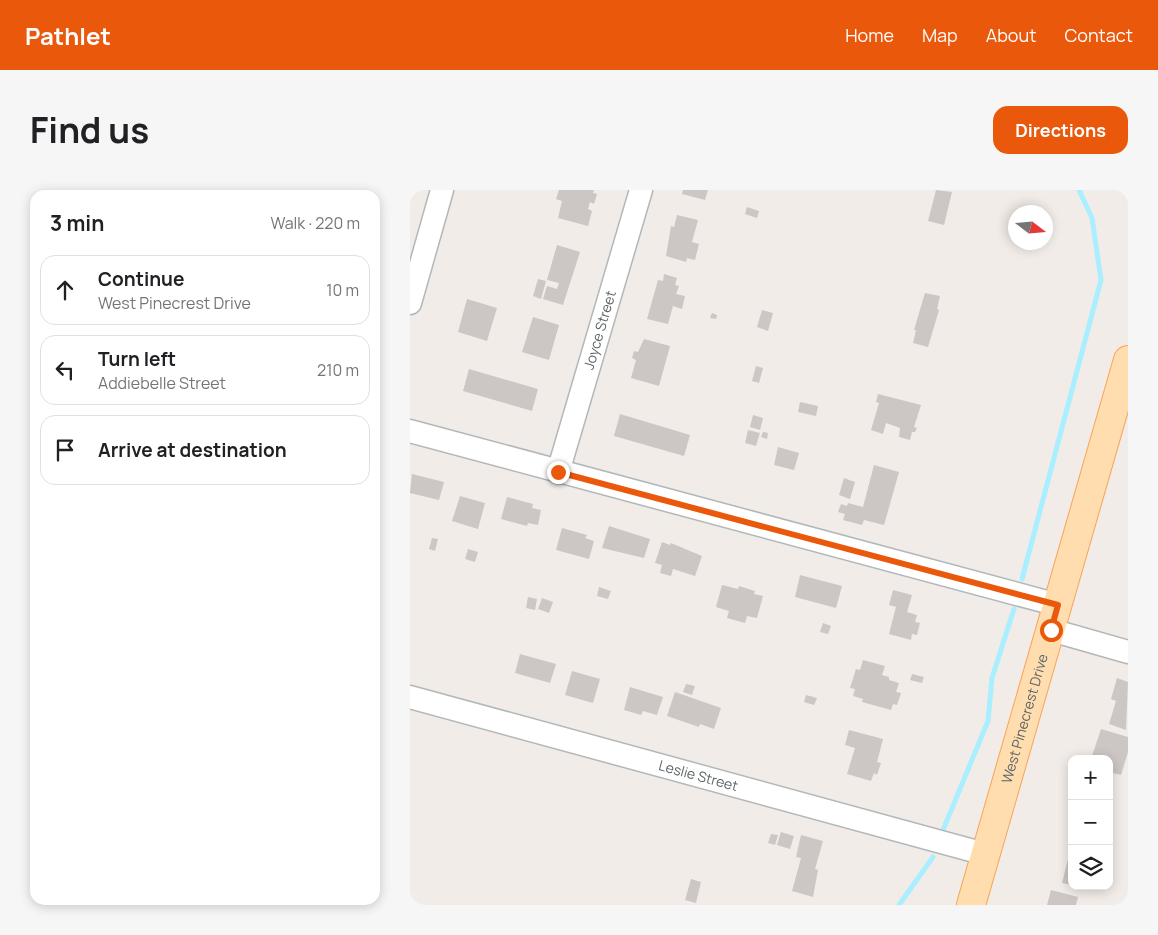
<!DOCTYPE html>
<html lang="en">
<head>
<meta charset="utf-8">
<style>
  :root { --surface:#fff; --page:#f6f6f6; --text:#202124; --muted:#757577; --line:#e0e0e0; --accent:#ea580c }
  body { margin:0; font-family:Manrope,sans-serif; background:var(--page); color:var(--text) }
  .controls { position:absolute; right:15px; bottom:15px; display:grid; overflow:hidden; border-radius:10px; box-shadow:0 2px 12px #0003 }
  .controls button { width:45px; height:45px; display:grid; place-items:center; padding:0; border:0; border-bottom:1px solid var(--line); background:var(--surface); color:var(--text); font:25px sans-serif }
  .compass { position:absolute; left:598px; top:15px; width:45px; height:45px; border-radius:50%; background:var(--surface); box-shadow:0 2px 12px #0003; rotate:106deg }
  .stop { position:absolute; width:15px; height:15px; margin:-11px; border:4px solid #ea580c; border-radius:50%; background:#fff }
  .stop.end { background:#ea580c; border-color:#fff; box-shadow:0 1px 5px #0008 }
  .list { margin:0; padding:0; list-style:none }
  h2 { display:flex; justify-content:space-between; align-items:center; height:65px; margin:0; padding:0 20px; font-size:21px }
  h2 small { font-size:16px; font-weight:400; color:var(--muted) }
  .list li { display:grid; grid-template-columns:32px 1fr auto; gap:15px; align-items:center; box-sizing:border-box; height:70px; margin:0 10px 10px; padding:0 10px; border:1px solid var(--line); border-radius:15px }
  .list b { display:block; font-size:19px; white-space:nowrap }
  .list p { margin:0; font-size:16px; white-space:nowrap; color:var(--muted) }
  .list em { font-size:16px; font-style:normal; color:var(--muted) }
  .icon { flex:none; width:28px; height:28px; fill:none; stroke:currentColor; stroke-width:2; stroke-linecap:round; stroke-linejoin:round }
  .map { position:relative; flex:none; width:718px; height:715px; overflow:hidden; border-radius:15px }
  header { display:flex; align-items:center; gap:30px; box-sizing:border-box; height:70px; padding:0 25px; background:var(--accent); color:#fff }
  header strong { font-size:24px }
  nav { display:flex; gap:28px; margin-inline-start:auto; font-size:18px }
  .intro { display:flex; align-items:center; justify-content:space-between; box-sizing:border-box; height:120px; padding:0 30px }
  h1 { margin:0; font-size:35px }
  .button { padding:12px 22px; border-radius:15px; background:var(--accent); color:#fff; font-size:18px; font-weight:700 }
  main { display:flex; gap:30px; padding:0 30px }
  aside { flex:1; background:var(--surface); border-radius:15px; box-shadow:0 2px 12px #0003 }
  .map>svg:first-child { display:block }
  .lines { fill:none; stroke-linecap:round; stroke-linejoin:round }
  .stream { stroke:#a9efff; stroke-width:5 }
  .building { fill:#ccc7c4 }
  .minor-casing { stroke:#b2b7ba; stroke-width:25 }
  .major-casing { stroke:#f9a358; stroke-width:30 }
  .minor { stroke:#fff; stroke-width:22 }
  .major { stroke:#ffddae; stroke-width:28 }
  .route { stroke:#ea580c; stroke-width:6 }
  .labels { text-anchor:middle; stroke-width:4.5; stroke-linejoin:round; paint-order:stroke }
  .street-label { font-size:14px; fill:#5e6568; stroke:#fff }
</style>
</head>
<body>
<header>
<strong>Pathlet</strong>
<nav><a>Home</a><a>Map</a><a>About</a><a>Contact</a></nav>
</header>
<div class="intro"><h1>Find us</h1><a class="button">Directions</a></div>
<main>
<aside>
<h2>3 min<small>Walk · 220 m</small></h2>
<ul class="list">
<li><svg class="icon" aria-label="ahead" viewBox="0 0 24 24"><path d="M12 20V5M6 11l6-6 6 6"/></svg><div><b>Continue</b><p>West Pinecrest Drive</p></div><em>10 m</em></li>
<li><svg class="icon" aria-label="left" viewBox="0 0 24 24"><path d="M17 20v-9H6M10 6l-5 5 5 5"/></svg><div><b>Turn left</b><p>Addiebelle Street</p></div><em>210 m</em></li>
<li><svg class="icon" aria-label="arrive" viewBox="0 0 24 24"><path d="M6 21V4h12l-3 4 3 4H6"/></svg><div><b>Arrive at destination</b></div></li>
</ul>
</aside>
<div class="map">
<svg width="718" height="715" viewBox="0 0 718 715">
  <rect width="100%" height="100%" fill="#f1ece7"/>
  <g class="lines">
    <g class="stream">
      <path d="M612 389 691 90 682 28 669 0"/>
      <path d="M533 640 578 531 582 488 604 419"/>
      <path d="M489 715 523 667"/>
    </g>
  </g>
  <g class="building">
    <path d="M149 0H184L183 3 187 4 184 14 180 12 178 19 182 21 178 36 148 28 152 11 146 9Z"/>
    <path d="M273 0H298L295 10 272 4Z"/>
    <path d="M526 0 542 2 534 35 518 31Z"/>
    <path d="M337 17 349 21 347 28 335 24Z"/>
    <path d="M267 25 288 30 282 52 289 54 285 70 277 68 276 72 256 66 261 36 264 37Z"/>
    <path d="M147 55 170 62 153 115 133 109 137 96 147 99 149 93 137 90Z"/>
    <path d="M254 84 267 88 265 95 269 96 266 104 275 106 272 119 263 116 258 134 237 129 248 90 253 91Z"/>
    <path d="M128 89 136 91 131 109 123 106Z"/>
    <path d="M515 103 530 106 527 119 529 120 518 157 503 153 506 140H504Z"/>
    <path d="M57 109 87 118 77 151 48 142Z"/>
    <path d="M352 120 363 123 358 141 347 137Z"/>
    <path d="M302 123 307 125 306 129 300 128Z"/>
    <path d="M123 127 149 135 139 170 112 162Z"/>
    <path d="M234 149 260 156 249 196 221 188 226 170 222 168 224 161 228 162Z"/>
    <path d="M346 176 353 178 349 193 342 191Z"/>
    <path d="M59 179 128 199 122 221 53 201Z"/>
    <path d="M468 204 511 215 504 237 507 238 505 242H502L500 250 489 247 490 238 476 233 473 244 461 240 469 213 466 212Z"/>
    <path d="M390 212 408 216 406 226 388 222Z"/>
    <path d="M210 224 280 245 274 266 204 246Z"/>
    <path d="M343 225 353 228 350 240 340 237Z"/>
    <path d="M338 240 350 243 346 256 335 253Z"/>
    <path d="M353 242 358 243 357 249 351 247Z"/>
    <path d="M368 257 389 263 384 280 364 275Z"/>
    <path d="M464 275 489 282 474 335 454 330 452 335 433 330 435 324 428 322 431 314 437 316 438 313 453 317Z"/>
    <path d="M2 284 34 292 29 310 0 303Z"/>
    <path d="M434 288 445 292 440 309 429 305Z"/>
    <path d="M50 306 75 313 68 339 42 331Z"/>
    <path d="M97 307 123 314 122 318 131 320 128 335 118 333 117 336 91 329Z"/>
    <path d="M199 336 240 349 234 368 192 358Z"/>
    <path d="M152 338 177 345 175 348 184 351 179 369 146 360Z"/>
    <path d="M22 348 28 349 25 361 19 359Z"/>
    <path d="M252 352 260 355 261 353 292 366 285 386 263 379 261 386 250 383 252 375 245 373Z"/>
    <path d="M58 359 68 362 65 372 55 369Z"/>
    <path d="M390 385 432 396 426 418 385 407Z"/>
    <path d="M312 395 328 399 329 396 345 401 344 404 353 406 347 428 337 426 335 433 317 428 319 421 306 417Z"/>
    <path d="M189 397 201 401 198 409 187 406Z"/>
    <path d="M483 400 502 405 497 422 507 425 505 432 510 433 507 445 502 444 501 450 479 444 486 417 479 415Z"/>
    <path d="M118 407 127 409 125 420 116 418Z"/>
    <path d="M132 408 143 412 139 423 128 419Z"/>
    <path d="M413 433 421 436 418 444 410 442Z"/>
    <path d="M110 464 146 474 140 493 105 483Z"/>
    <path d="M453 470 475 476 472 485 479 487V490L489 493 486 502 491 503 487 515 483 514 481 520 452 512 453 509 443 506 445 499 440 498 446 479 450 480Z"/>
    <path d="M162 481 190 489 183 513 155 505Z"/>
    <path d="M502 484 514 487 512 493 500 490Z"/>
    <path d="M707 488 718 492 716 540 699 534 706 511 701 509Z"/>
    <path d="M276 494 285 496 282 505 273 502Z"/>
    <path d="M220 497 253 507 247 525 233 521 231 525 214 520Z"/>
    <path d="M265 502 311 518 304 539 290 534 289 537 257 526Z"/>
    <path d="M396 505 407 508 404 515 394 512Z"/>
    <path d="M691 539 718 547V562L711 585 699 582V569H681Z"/>
    <path d="M439 540 473 549 467 572 471 573 467 585 464 583 461 591 437 584 445 558 435 555Z"/>
    <path d="M371 642 384 646 380 659 367 655Z"/>
    <path d="M361 644 368 645 365 655 358 653Z"/>
    <path d="M391 645 413 651 405 679 408 680 403 707 382 701 391 668 386 667Z"/>
    <path d="M661 657H662V695L652 693Z"/>
    <path d="M281 689 291 692 286 713 275 710Z"/>
    <path d="M641 700 668 707 666 715H637Z"/>
  </g>
  <g class="lines">
    <defs>
      <g id="minor">
        <path d="M0 113 32 0"/>
        <path d="M0 241 648 415"/>
        <path id="s1" d="M148 282 231 0"/>
        <path d="M641 440 718 462"/>
        <path id="s2" d="M0 507 575 664"/>
      </g>
      <g id="major">
        <path id="s3" d="M561 715 718 170"/>
      </g>
    </defs>
    <use href="#minor" class="minor-casing"/>
    <use href="#major" class="major-casing"/>
    <use href="#minor" class="minor"/>
    <use href="#major" class="major"/>
  </g>
  <g class="lines">
    <path class="route" d="M148 282 648 415 641 440"/>
  </g>
  <g class="labels">
    <g class="street-label">
      <text dy="5" stroke="none"><textPath href="#s1" startOffset="148">Joyce Street</textPath></text>
      <text dy="5" stroke="none"><textPath href="#s3" startOffset="194">West Pinecrest Drive</textPath></text>
      <text dy="5" stroke="none"><textPath href="#s2" startOffset="299">Leslie Street</textPath></text>
    </g>
  </g>
</svg>
<div class="controls">
<button>+</button>
<button>−</button>
<button><svg class="icon" aria-label="layers" viewBox="0 0 24 24"><path d="M12 4l9 5-9 5-9-5zM3 14l9 5 9-5"/></svg></button>
</div>
<svg class="compass" viewBox="-18 -18 36 36"><path d="M0-13l5 13h-10z" fill="#e53935"/><path d="M0 13l5-13h-10z" fill="#757577"/></svg>
<div class="stop" style="left:641px;top:440px"></div>
<div class="stop end" style="left:148px;top:282px"></div>
</div>
</main>
</body>
</html>
